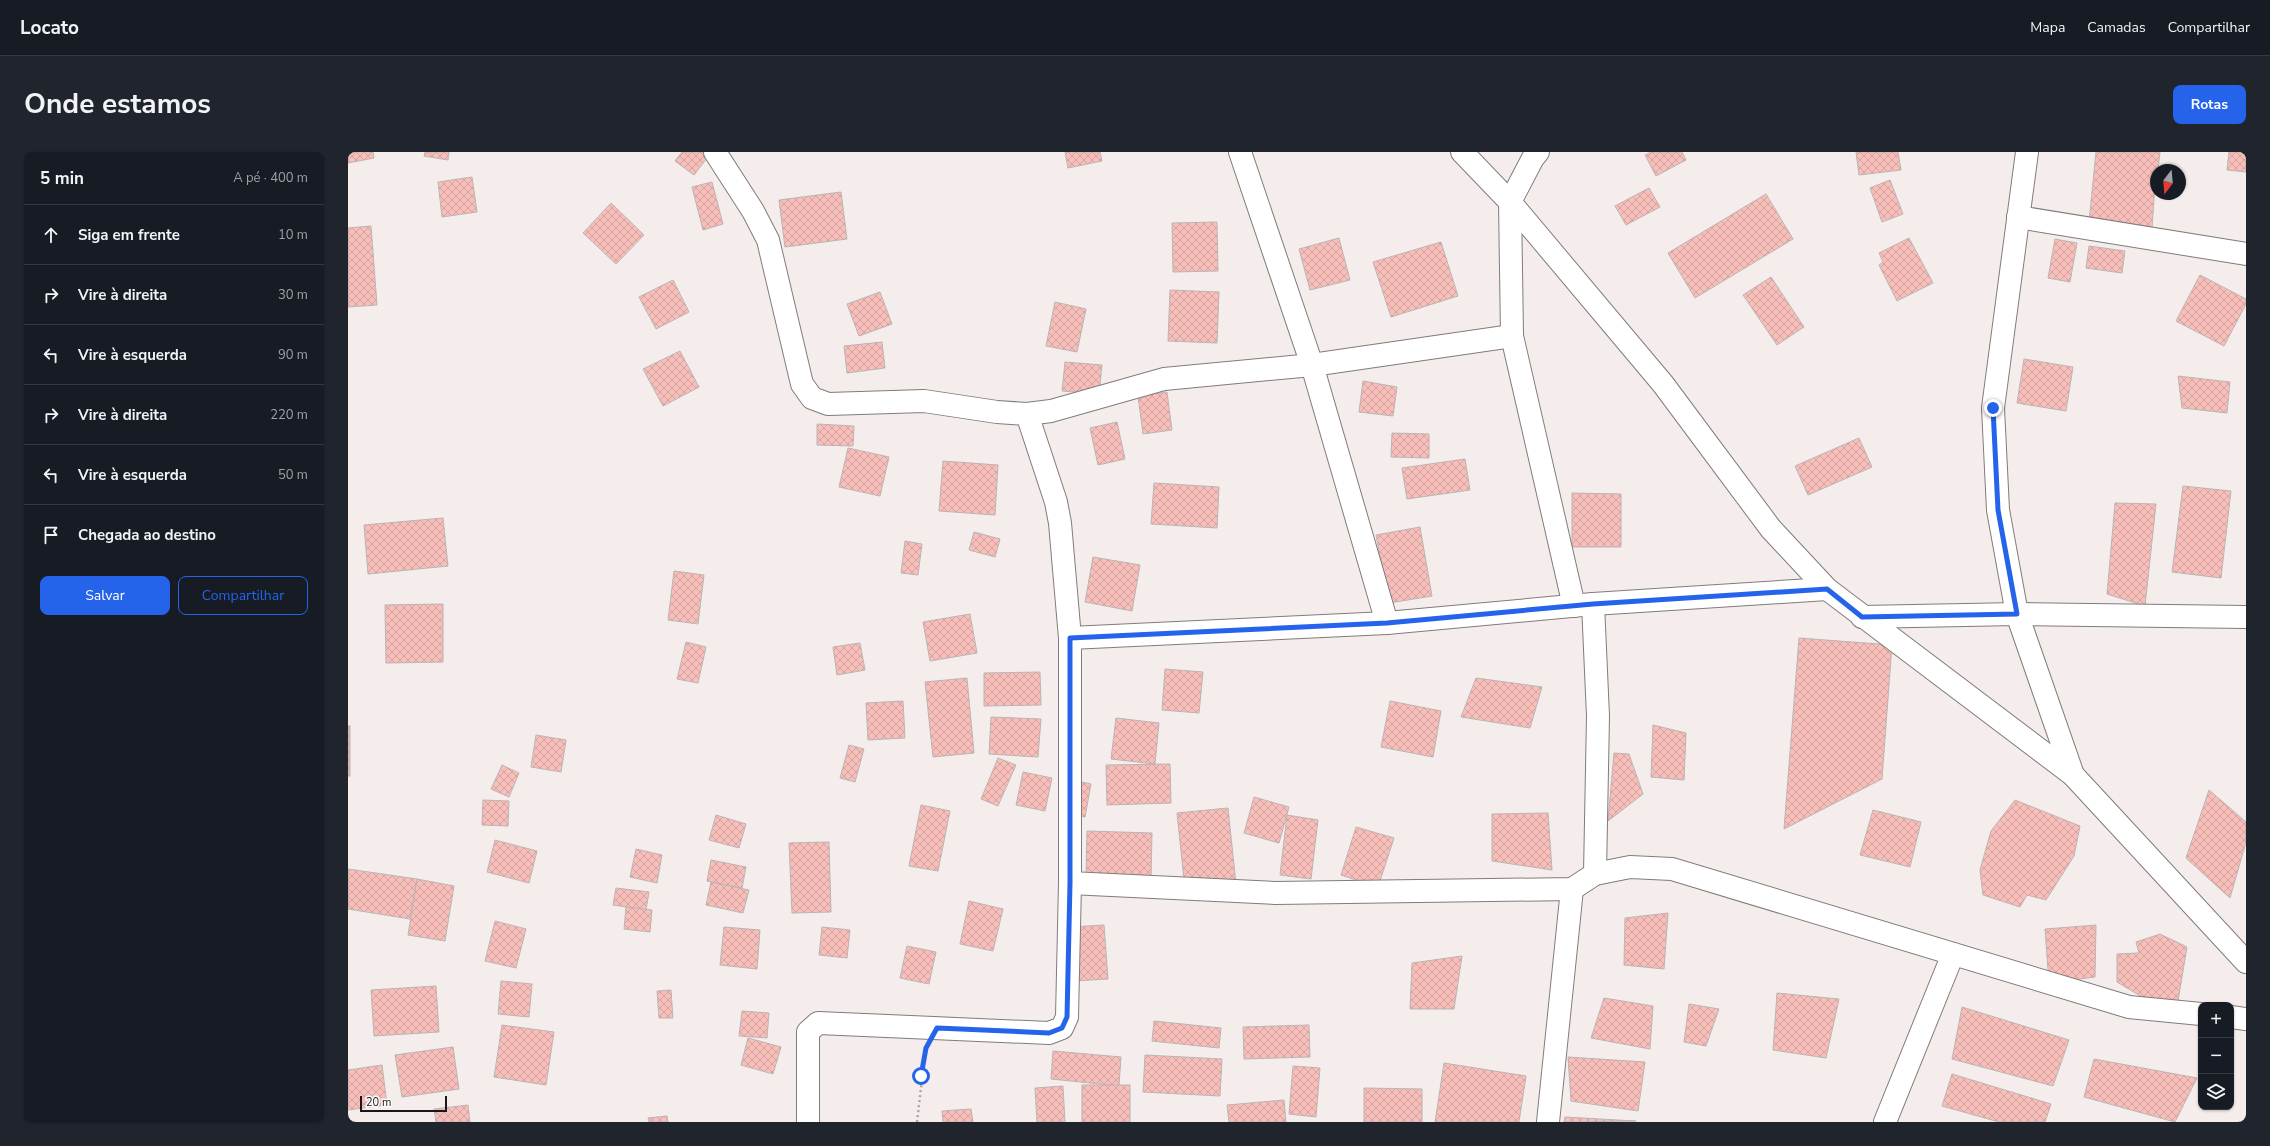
<!DOCTYPE html>
<html lang="pt">
<head>
<meta charset="utf-8">
<style>
  :root { --surface:#171b24; --page:#20242c; --text:#f1f3f6; --muted:#9ea1a6; --line:#363941; --accent:#2563eb }
  body { margin:0; font-family:"Nunito Sans",sans-serif; background:var(--page); color:var(--text) }
  .controls { position:absolute; right:12px; bottom:12px; display:grid; overflow:hidden; border-radius:8px; box-shadow:0 1px 3px #0004 }
  .controls button { width:36px; height:36px; display:grid; place-items:center; padding:0; border:0; border-bottom:1px solid var(--line); background:var(--surface); color:var(--text); font:20px sans-serif }
  .compass { position:absolute; left:1802px; top:12px; width:36px; height:36px; border-radius:50%; background:var(--surface); box-shadow:0 1px 3px #0004; rotate:196deg }
  .scale { position:absolute; left:12px; bottom:10px; width:87px; box-sizing:border-box; padding-left:4px; border:2px solid #191717; border-top:0; font-size:11px; line-height:14px; white-space:nowrap; color:#191717; -webkit-text-stroke:3px #fefbfb; paint-order:stroke }
  .stop { position:absolute; width:12px; height:12px; margin:-9px; border:3px solid #2563eb; border-radius:50%; background:#fff }
  .stop.end { background:#2563eb; border-color:#fff; box-shadow:0 1px 4px #0008 }
  .list { margin:0; padding:0; list-style:none }
  h2 { display:flex; justify-content:space-between; align-items:center; height:52px; margin:0; padding:0 16px; font-size:17px }
  h2 small { font-size:13px; font-weight:400; color:var(--muted) }
  .list li { display:grid; grid-template-columns:26px 1fr auto; gap:12px; align-items:center; box-sizing:border-box; height:60px; padding:0 16px; border-top:1px solid var(--line) }
  .list b { display:block; font-size:15px; white-space:nowrap }
  .list em { font-size:13px; font-style:normal; color:var(--muted) }
  .actions { display:flex; gap:8px; padding:12px 16px }
  .actions a { flex:1; padding:9px 0; border:1px solid var(--accent); border-radius:8px; text-align:center; font-size:14px; color:var(--accent) }
  .actions .main { background:var(--accent); color:#fff }
  .icon { flex:none; width:22px; height:22px; fill:none; stroke:currentColor; stroke-width:2; stroke-linecap:round; stroke-linejoin:round }
  .map { position:relative; flex:none; width:1898px; height:970px; overflow:hidden; border-radius:8px }
  header { display:flex; align-items:center; gap:24px; box-sizing:border-box; height:56px; padding:0 20px; background:var(--surface); border-bottom:1px solid var(--line) }
  header strong { font-size:19px }
  nav { display:flex; gap:22px; margin-inline-start:auto; font-size:14px }
  .intro { display:flex; align-items:center; justify-content:space-between; box-sizing:border-box; height:96px; padding:0 24px }
  h1 { margin:0; font-size:28px }
  .button { padding:10px 18px; border-radius:8px; background:var(--accent); color:#fff; font-size:14px; font-weight:700 }
  main { display:flex; gap:24px; padding:0 24px }
  aside { flex:1; background:var(--surface); border-radius:8px; box-shadow:0 1px 3px #0004 }
  .map>svg:first-child { display:block }
  .building { fill:url(#building-cross-hatch); stroke:#bbb4b4 }
  .lines { fill:none; stroke-linecap:round; stroke-linejoin:round }
  .minor-casing { stroke:#827b7b; stroke-width:24 }
  .path { stroke:#aca7a6; stroke-width:2.5; stroke-dasharray:2 3; stroke-linecap:butt }
  .minor { stroke:#fff; stroke-width:22 }
  .route { stroke:#2563eb; stroke-width:5 }
</style>
</head>
<body>
<header>
<strong>Locato</strong>
<nav><a>Mapa</a><a>Camadas</a><a>Compartilhar</a></nav>
</header>
<div class="intro"><h1>Onde estamos</h1><a class="button">Rotas</a></div>
<main>
<aside>
<h2>5 min<small>A pé · 400 m</small></h2>
<ul class="list">
<li><svg class="icon" aria-label="ahead" viewBox="0 0 24 24"><path d="M12 20V5M6 11l6-6 6 6"/></svg><div><b>Siga em frente</b></div><em>10 m</em></li>
<li><svg class="icon" aria-label="right" viewBox="0 0 24 24"><path d="M7 20v-9h11M14 6l5 5-5 5"/></svg><div><b>Vire à direita</b></div><em>30 m</em></li>
<li><svg class="icon" aria-label="left" viewBox="0 0 24 24"><path d="M17 20v-9H6M10 6l-5 5 5 5"/></svg><div><b>Vire à esquerda</b></div><em>90 m</em></li>
<li><svg class="icon" aria-label="right" viewBox="0 0 24 24"><path d="M7 20v-9h11M14 6l5 5-5 5"/></svg><div><b>Vire à direita</b></div><em>220 m</em></li>
<li><svg class="icon" aria-label="left" viewBox="0 0 24 24"><path d="M17 20v-9H6M10 6l-5 5 5 5"/></svg><div><b>Vire à esquerda</b></div><em>50 m</em></li>
<li><svg class="icon" aria-label="arrive" viewBox="0 0 24 24"><path d="M6 21V4h12l-3 4 3 4H6"/></svg><div><b>Chegada ao destino</b></div></li>
</ul>
<div class="actions"><a class="main">Salvar</a><a>Compartilhar</a></div>
</aside>
<div class="map">
<svg width="1898" height="970" viewBox="0 0 1898 970">
  <defs>
    <pattern id="building-cross-hatch" width="8" height="8" patternUnits="userSpaceOnUse"><rect width="8" height="8" fill="#f7beba"/><path d="M0 0l8 8M0 8l8-8" fill="none" stroke="#d3a39f"/></pattern>
  </defs>
  <rect width="100%" height="100%" fill="#f4edec"/>
  <g class="building">
    <path d="M0 0H25L26 6 0 11Z"/>
    <path d="M77 0H101L100 8 76 4Z"/>
    <path d="M334 0H360L362 2 346 23 327 9Z"/>
    <path d="M717 0H752L754 9 720 16Z"/>
    <path d="M1303 0H1334L1338 8 1308 24 1297 3Z"/>
    <path d="M1508 0H1550L1553 18 1511 23Z"/>
    <path d="M1748 0H1812L1810 18H1808L1804 76 1741 70Z"/>
    <path d="M1881 0H1898V20L1879 18Z"/>
    <path d="M124 25 129 60 94 65 90 30Z"/>
    <path d="M1542 28 1555 62 1534 70 1522 36Z"/>
    <path d="M364 30 375 72 355 78 344 35Z"/>
    <path d="M1301 36 1312 55 1278 73 1267 54Z"/>
    <path d="M493 40 499 87 437 95 431 48Z"/>
    <path d="M1418 42 1445 87 1347 146 1320 101Z"/>
    <path d="M263 51 296 83 268 112 235 81Z"/>
    <path d="M869 70 870 119 825 120 824 71Z"/>
    <path d="M23 74 29 153 0 155V76Z"/>
    <path d="M991 86 1002 128 962 138 951 97Z"/>
    <path d="M1561 86 1585 131 1549 149 1531 113 1535 110 1531 101Z"/>
    <path d="M1707 87 1729 91 1722 130 1700 126Z"/>
    <path d="M1093 90 1110 144 1043 165 1025 110Z"/>
    <path d="M1741 94 1777 99 1774 121 1738 116Z"/>
    <path d="M1852 123 1898 147V152L1876 194 1828 169Z"/>
    <path d="M1423 125 1456 175 1429 193 1395 143Z"/>
    <path d="M325 128 341 160 308 177 291 145Z"/>
    <path d="M822 138 871 140 869 191 820 189Z"/>
    <path d="M532 140 544 172 511 184 499 152Z"/>
    <path d="M707 150 738 157 729 200 698 194Z"/>
    <path d="M534 190 537 216 499 221 496 194Z"/>
    <path d="M332 199 351 235 315 254 295 217Z"/>
    <path d="M1676 207 1725 215 1718 259 1669 251Z"/>
    <path d="M717 210 754 213 751 242 714 239Z"/>
    <path d="M1830 224 1882 230 1879 261 1834 256Z"/>
    <path d="M1015 229 1049 235 1045 264 1011 260Z"/>
    <path d="M819 240 824 278 795 282 790 244Z"/>
    <path d="M769 270 777 307 750 313 742 276Z"/>
    <path d="M469 272 506 274 505 294 469 293Z"/>
    <path d="M1044 281 1081 282V306L1043 305Z"/>
    <path d="M1511 286 1524 315 1460 343 1447 314Z"/>
    <path d="M500 296 541 305 532 344 491 335Z"/>
    <path d="M1117 307 1122 338 1059 347 1054 316Z"/>
    <path d="M595 309 650 313 647 363 591 359Z"/>
    <path d="M806 331 871 335 869 376 803 372Z"/>
    <path d="M1835 334 1883 339 1873 426 1824 420Z"/>
    <path d="M1224 341 1273 342V395H1224Z"/>
    <path d="M1767 351 1808 352 1797 454 1759 442Z"/>
    <path d="M95 366 100 414 20 422 16 373Z"/>
    <path d="M1072 375 1084 444 1041 451 1028 383Z"/>
    <path d="M626 380 652 387 647 405 621 398Z"/>
    <path d="M557 389 574 392 570 423 553 421Z"/>
    <path d="M745 405 792 413 784 459 737 450Z"/>
    <path d="M326 419 356 423 350 472 320 468Z"/>
    <path d="M95 452V510L38 511 37 453Z"/>
    <path d="M622 462 629 501 582 509 575 470Z"/>
    <path d="M1451 486 1544 493 1534 627 1436 677Z"/>
    <path d="M338 490 358 495 350 531 329 527Z"/>
    <path d="M512 491 517 518 489 523 485 495Z"/>
    <path d="M817 517 855 520 851 561 814 558Z"/>
    <path d="M692 520 693 553 636 554V521Z"/>
    <path d="M619 526 626 601 585 605 577 530Z"/>
    <path d="M1128 526 1194 535 1182 576 1113 565Z"/>
    <path d="M555 549 557 586 520 588 518 551Z"/>
    <path d="M1042 549 1093 559 1085 605 1033 595Z"/>
    <path d="M643 565 693 567 690 605 641 602Z"/>
    <path d="M768 566 811 571 807 612 763 607Z"/>
    <path d="M1305 573 1338 581 1336 628 1303 625Z"/>
    <rect x="0" y="574" width="2" height="50"/>
    <path d="M188 583 218 588 213 620 183 615Z"/>
    <path d="M501 593 516 597 507 630 492 626Z"/>
    <path d="M1266 601 1281 602 1295 642 1260 669Z"/>
    <path d="M650 606 668 613 650 654 633 647Z"/>
    <path d="M822 612 823 651 759 653 758 613Z"/>
    <path d="M154 613 171 621 161 645 143 637Z"/>
    <path d="M675 620 704 626 697 659 668 653Z"/>
    <path d="M729 629 743 632 737 665 722 663Z"/>
    <path d="M1861 638 1898 670V690L1882 746 1838 706Z"/>
    <path d="M906 645 941 655 931 691 896 681Z"/>
    <path d="M135 648 161 649 160 674 134 673Z"/>
    <path d="M1667 648 1732 674 1726 704 1698 748 1679 743 1672 755 1635 743 1632 718 1643 679Z"/>
    <path d="M573 653 602 659 590 719 561 714Z"/>
    <path d="M880 656 888 732 837 737 829 661Z"/>
    <path d="M1525 658 1573 670 1562 715 1512 703Z"/>
    <path d="M1200 661 1204 718 1144 709V662Z"/>
    <path d="M368 663 398 672 391 696 361 688Z"/>
    <path d="M939 663 970 668 963 727 932 723Z"/>
    <path d="M1008 675 1046 686 1030 735 993 723Z"/>
    <path d="M739 679 804 681 803 727 738 726Z"/>
    <path d="M147 688 189 699 181 731 139 720Z"/>
    <path d="M481 690 483 760 444 761 441 691Z"/>
    <path d="M288 697 314 703 309 731 282 725Z"/>
    <path d="M363 708 398 715 394 736 359 729Z"/>
    <path d="M0 717 69 727 62 767 0 757Z"/>
    <path d="M69 727 106 734 97 789 60 783Z"/>
    <path d="M363 730 401 738 395 761 358 753Z"/>
    <path d="M268 736 301 740 298 758 265 753Z"/>
    <path d="M621 749 655 757 645 799 612 792Z"/>
    <path d="M278 755 304 758 302 780 276 777Z"/>
    <path d="M1320 761 1316 817 1276 813 1277 766Z"/>
    <path d="M147 769 178 777 168 816 137 809Z"/>
    <path d="M756 773 760 827 726 829 722 775Z"/>
    <path d="M1748 773 1747 825 1701 831 1697 777Z"/>
    <path d="M376 775 412 778 409 817 372 813Z"/>
    <path d="M474 775 502 778 499 806 471 803Z"/>
    <path d="M1812 782 1839 795 1830 849H1801L1769 830V802L1791 801 1788 790Z"/>
    <path d="M559 794 588 800 581 832 552 826Z"/>
    <path d="M1114 804 1106 857H1062L1064 811Z"/>
    <path d="M153 829 184 832 181 865 150 862Z"/>
    <path d="M88 834 91 880 26 884 23 838Z"/>
    <path d="M323 838 325 866H311L309 839Z"/>
    <path d="M1429 841 1491 847 1478 906 1425 898Z"/>
    <path d="M1256 846 1305 854 1302 897 1243 886Z"/>
    <path d="M1341 852 1371 857 1358 894 1336 890Z"/>
    <path d="M1614 855 1721 888 1705 934 1604 907Z"/>
    <path d="M394 859 421 861 419 886 391 884Z"/>
    <path d="M806 869 873 876 871 896 804 889Z"/>
    <path d="M154 873 206 880 198 933 146 925Z"/>
    <path d="M961 873 962 905 896 907 895 875Z"/>
    <path d="M400 886 433 895 425 922 393 913Z"/>
    <path d="M105 895 111 937 54 945 47 903Z"/>
    <path d="M705 899 773 905 771 934 703 927Z"/>
    <path d="M797 903 874 907 872 944 795 940Z"/>
    <path d="M1220 905 1297 910 1290 959 1223 949Z"/>
    <path d="M1746 907 1849 926 1827 970 1736 945Z"/>
    <path d="M1096 911 1178 924 1171 970H1087Z"/>
    <path d="M34 913 39 953 0 958V918Z"/>
    <path d="M945 914 972 916 968 965 941 962Z"/>
    <path d="M1604 922 1703 952 1697 970H1651L1594 954Z"/>
    <rect x="734" y="933" width="48" height="37"/>
    <path d="M715 934 717 970H689L687 936Z"/>
    <path d="M1016 936 1074 937V970H1016Z"/>
    <path d="M936 948 938 970H881L879 953Z"/>
    <path d="M120 953 122 970H88L86 957Z"/>
    <path d="M623 957 625 970H595L594 959Z"/>
    <path d="M319 964 320 970H301L300 966Z"/>
    <path d="M1217 965 1288 969 1216 970Z"/>
  </g>
  <g class="lines">
    <defs>
      <g id="minor">
        <path d="M367 0 405 59 420 88 454 232 464 246 480 252 576 249 649 260 679 262 703 259 816 227 964 213 1164 184"/>
        <path d="M892 0 964 213 1039 471"/>
        <path d="M1114 0 1162 50 1315 232 1423 377 1479 437 1725 623 1898 810"/>
        <path d="M1190 0 1185 6 1162 50 1164 184 1226 454"/>
        <path d="M1679 0 1645 256 1650 358 1669 462 1725 623"/>
        <path d="M1670 65 1898 102"/>
        <path d="M1245 452 1250 564 1247 722"/>
        <path d="M1514 465 1669 462 1898 465"/>
        <path d="M722 486 1039 471 1245 452 1479 437"/>
        <path d="M722 731 927 741 1224 737 1247 722 1282 715 1324 717 1781 855 1853 862"/>
        <path d="M1883 865 1898 867"/>
        <path d="M460 970V880L470 871 701 881 714 876 719 865 722 731V486L712 371 708 350 679 262"/>
        <path d="M1200 970 1224 737"/>
        <path d="M1537 970 1605 802"/>
      </g>
    </defs>
    <use href="#minor" class="minor-casing"/>
    <path class="path" d="M569 970 577 902"/>
    <use href="#minor" class="minor"/>
  </g>
  <g class="lines">
    <path class="route" d="M573 924 578 896 589 876 701 881 714 876 719 865 722 731V486L1039 471 1245 452 1479 437 1514 465 1669 462 1650 358 1645 256"/>
  </g>
</svg>
<div class="controls">
<button>+</button>
<button>−</button>
<button><svg class="icon" aria-label="layers" viewBox="0 0 24 24"><path d="M12 4l9 5-9 5-9-5zM3 14l9 5 9-5"/></svg></button>
</div>
<svg class="compass" viewBox="-18 -18 36 36"><path d="M0-13l5 13h-10z" fill="#e53935"/><path d="M0 13l5-13h-10z" fill="#9ea1a6"/></svg>
<div class="scale">20 m</div>
<div class="stop" style="left:573px;top:924px"></div>
<div class="stop end" style="left:1645px;top:256px"></div>
</div>
</main>
</body>
</html>
